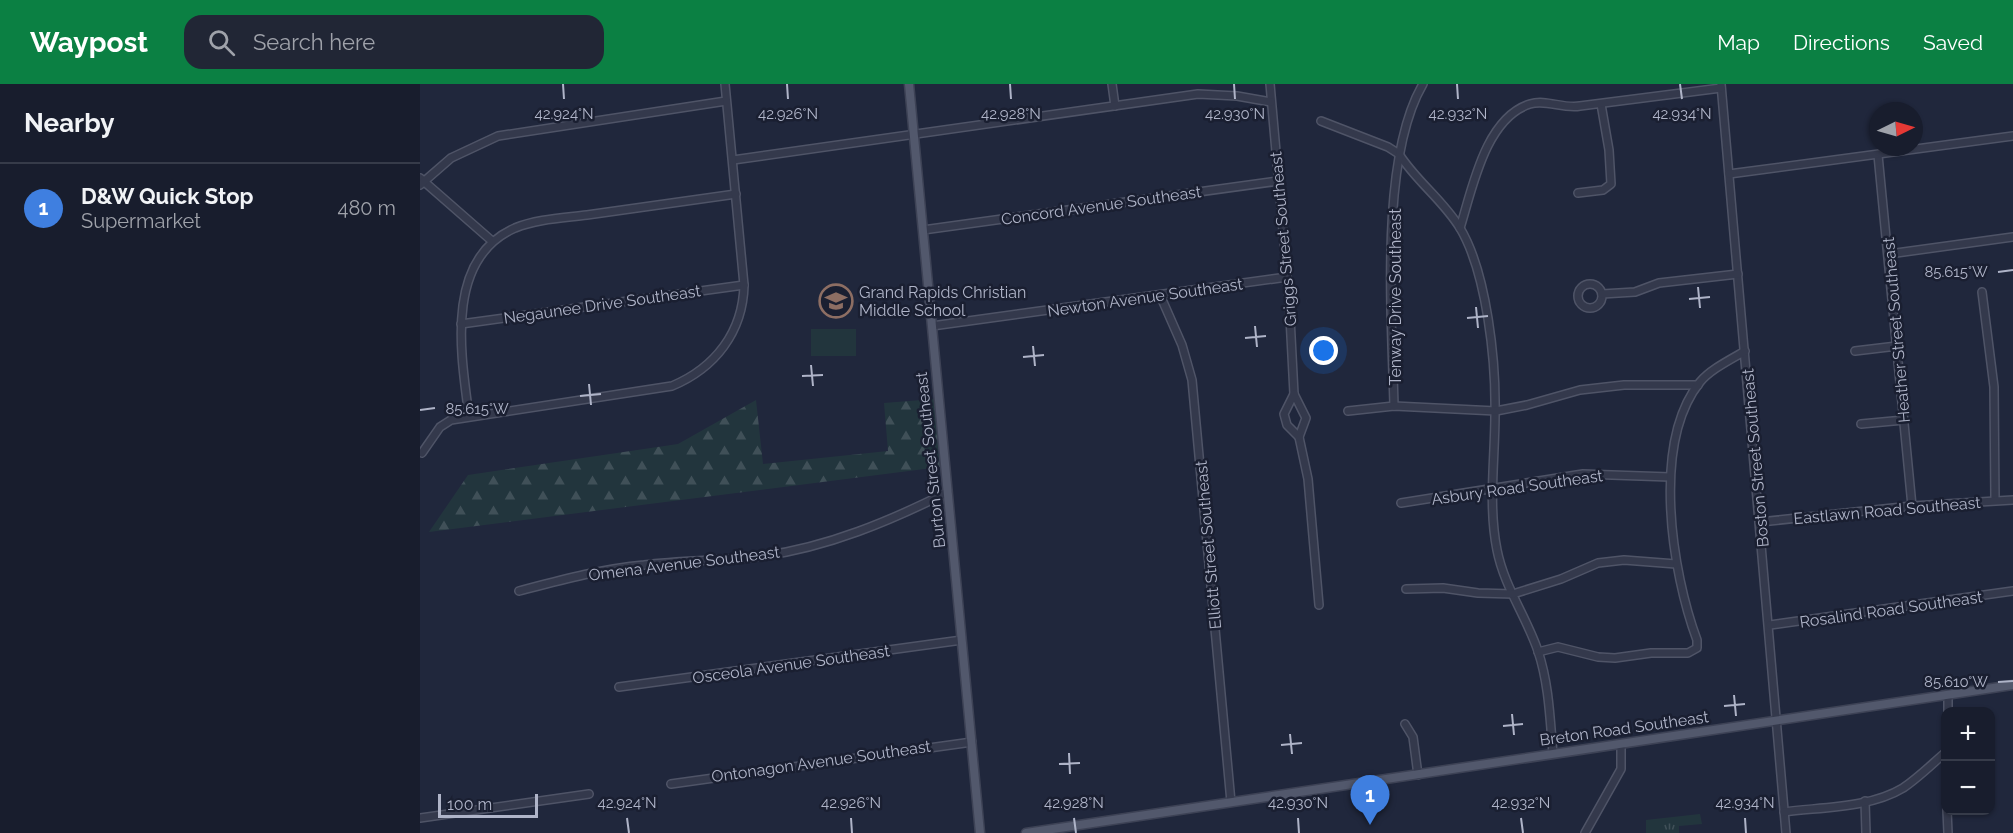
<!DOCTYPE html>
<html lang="en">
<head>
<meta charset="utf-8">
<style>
  :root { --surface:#181d2d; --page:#212635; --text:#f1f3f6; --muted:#9fa2aa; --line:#363b49; --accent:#0b8043 }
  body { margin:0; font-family:Raleway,sans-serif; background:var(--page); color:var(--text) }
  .controls { position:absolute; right:18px; bottom:18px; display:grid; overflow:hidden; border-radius:12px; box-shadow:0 2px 4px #0004 }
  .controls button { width:54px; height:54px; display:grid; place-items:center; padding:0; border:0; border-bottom:2px solid var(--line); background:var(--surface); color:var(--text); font:30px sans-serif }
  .compass { position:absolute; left:1449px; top:18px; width:54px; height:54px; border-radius:50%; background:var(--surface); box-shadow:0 2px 4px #0004; rotate:85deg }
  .scale { position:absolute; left:18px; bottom:15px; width:100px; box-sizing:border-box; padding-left:6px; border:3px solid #afb4c8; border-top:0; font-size:16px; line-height:21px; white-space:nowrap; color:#afb4c8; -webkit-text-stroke:4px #1a1f31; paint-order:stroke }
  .you { position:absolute; left:904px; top:267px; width:21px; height:21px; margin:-15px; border:4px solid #fff; border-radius:50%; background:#1a73e8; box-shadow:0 0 0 9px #1a73e833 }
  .badge { display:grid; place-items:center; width:39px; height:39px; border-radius:50%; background:var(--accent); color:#fff; font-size:20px; font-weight:700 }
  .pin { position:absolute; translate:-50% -50px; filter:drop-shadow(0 2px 3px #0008) }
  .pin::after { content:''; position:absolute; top:32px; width:21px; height:18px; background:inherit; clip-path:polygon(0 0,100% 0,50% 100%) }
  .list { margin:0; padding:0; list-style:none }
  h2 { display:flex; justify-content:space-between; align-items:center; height:78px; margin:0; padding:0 24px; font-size:26px }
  h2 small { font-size:20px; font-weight:400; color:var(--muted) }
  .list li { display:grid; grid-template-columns:39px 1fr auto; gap:18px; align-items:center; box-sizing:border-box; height:90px; padding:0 24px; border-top:2px solid var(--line) }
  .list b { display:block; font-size:22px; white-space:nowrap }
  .list p { margin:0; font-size:20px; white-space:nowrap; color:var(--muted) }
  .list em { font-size:20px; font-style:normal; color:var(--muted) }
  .icon { flex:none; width:33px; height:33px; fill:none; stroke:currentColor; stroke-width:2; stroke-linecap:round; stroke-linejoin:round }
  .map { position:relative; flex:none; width:1593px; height:749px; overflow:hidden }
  header { display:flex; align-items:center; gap:36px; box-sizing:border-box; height:84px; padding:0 30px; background:var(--accent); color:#fff }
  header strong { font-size:28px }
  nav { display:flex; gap:33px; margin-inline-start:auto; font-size:21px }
  .search { width:420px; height:54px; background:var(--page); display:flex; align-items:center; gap:15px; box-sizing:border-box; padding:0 21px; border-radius:18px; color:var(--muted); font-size:22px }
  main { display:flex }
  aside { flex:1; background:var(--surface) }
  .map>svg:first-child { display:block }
  .grass { fill:url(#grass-tufts) }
  .forest { fill:url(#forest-firs) }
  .pitch { fill:#22353d }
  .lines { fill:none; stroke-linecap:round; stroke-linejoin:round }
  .minor-casing { stroke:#4f5467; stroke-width:10 }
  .major-casing { stroke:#3d4255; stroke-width:11 }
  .minor { stroke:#34394c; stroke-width:7 }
  .major { stroke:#52586c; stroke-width:8 }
  .ticks { fill:none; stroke:#afb4c8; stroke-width:2 }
  .labels { text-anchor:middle; stroke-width:5; stroke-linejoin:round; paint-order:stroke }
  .street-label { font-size:16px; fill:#afb4c8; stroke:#1a1f31 }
  .poi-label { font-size:16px; fill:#afb4c8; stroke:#1a1f31; text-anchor:start }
  .ticks-label { font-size:15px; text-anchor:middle; fill:#afb4c8; stroke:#1a1f31; stroke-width:5; stroke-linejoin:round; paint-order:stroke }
</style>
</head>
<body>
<header>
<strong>Waypost</strong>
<div class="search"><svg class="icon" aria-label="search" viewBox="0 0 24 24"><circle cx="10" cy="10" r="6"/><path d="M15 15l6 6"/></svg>Search here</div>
<nav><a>Map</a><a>Directions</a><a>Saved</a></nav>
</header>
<main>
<aside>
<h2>Nearby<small></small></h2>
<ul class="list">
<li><span class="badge" style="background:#3f7fe0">1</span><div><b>D&amp;W Quick Stop</b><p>Supermarket</p></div><em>480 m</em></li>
</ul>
</aside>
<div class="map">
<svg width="1593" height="749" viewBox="0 0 1593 749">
  <defs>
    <pattern id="grass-tufts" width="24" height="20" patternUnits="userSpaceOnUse" patternTransform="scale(1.5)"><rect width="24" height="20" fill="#22353d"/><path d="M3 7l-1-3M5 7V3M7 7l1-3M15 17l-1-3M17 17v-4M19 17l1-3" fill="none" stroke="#405058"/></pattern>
    <pattern id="forest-firs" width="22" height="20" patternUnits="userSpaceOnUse" patternTransform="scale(1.5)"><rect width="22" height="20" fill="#22353d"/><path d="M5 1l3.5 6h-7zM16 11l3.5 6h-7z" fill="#405058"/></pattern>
  </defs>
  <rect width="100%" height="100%" fill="#20273c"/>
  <path class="grass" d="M1280 730 1282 740 1259 742V749H1226V736Z"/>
  <path class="forest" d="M514 315 520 383 9 448 48 391 258 360 336 316 343 380 468 367 464 319Z"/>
  <rect class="pitch" x="391" y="245" width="45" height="27"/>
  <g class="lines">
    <defs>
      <g id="minor">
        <path d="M692 0 695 22"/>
        <path d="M850 0 869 214 874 310 886 334 879 353 888 395 899 521"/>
        <path d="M1301 0 1366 749"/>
        <path d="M901 37 968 63 979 70C996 97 1023 116 1040 144 1067 189 1076 278 1075 330 1075 375 1068 421 1077 466 1084 502 1106 532 1118 567 1129 600 1130 635 1133 670"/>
        <path d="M1458 71 1492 422"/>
        <path d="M313 76 778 10 817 12 851 18"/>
        <path d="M1309 90 1593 52"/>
        <path d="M0 94 72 157"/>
        <path d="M0 101 31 74 78 52 306 17"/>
        <path d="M1158 109 1183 106 1191 100 1189 66 1181 20"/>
        <path d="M1040 144C1052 106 1065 34 1110 20 1126 15 1143 25 1160 22 1207 16 1254 10 1301 4"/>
        <path d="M503 146 858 97"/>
        <path d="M1469 170 1593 153"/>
        <circle cx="1170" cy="212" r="12"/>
        <path d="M1562 208 1574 303 1575 416"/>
        <path d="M1182 210 1215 208 1239 199 1318 190"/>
        <path d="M740 211 762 261 772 296 811 718"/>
        <path d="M41 240 324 201"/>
        <path d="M512 242 867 193"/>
        <path d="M1435 267 1477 262"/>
        <path d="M874 310 864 330 867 341 879 353"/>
        <path d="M974 322C972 235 959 75 1003 0"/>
        <path d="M928 327 974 322 1076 327 1107 321 1160 306 1204 301H1278"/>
        <path d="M49 332C41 271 24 175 95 144 117 135 144 134 167 131 217 124 266 117 316 110"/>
        <path d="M1441 340 1484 336"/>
        <path d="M2 369 20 343 31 336 252 302C295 284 323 248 324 201L305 0"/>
        <path d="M981 419 1163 390 1250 393"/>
        <path d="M1340 438 1492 422 1593 416"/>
        <path d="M986 505 1023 504 1058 509 1093 510 1141 495 1178 479 1204 476 1256 480"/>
        <path d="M99 507C141 496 181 485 224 481 263 476 304 477 343 472 408 463 470 437 528 408"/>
        <path d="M1350 541 1593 507"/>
        <path d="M1118 568 1138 563 1178 573 1195 574 1231 569H1268L1277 564V556C1252 489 1231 359 1280 298 1291 285 1310 276 1325 267"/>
        <path d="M199 603 542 556"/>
        <path d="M1528 611V628"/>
        <path d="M985 640 993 653 998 691"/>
        <path d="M251 700 552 658"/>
        <path d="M1445 717 1446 749"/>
        <path d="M1527 726 1528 749"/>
        <path d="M1364 728C1402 723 1450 724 1483 704 1498 694 1512 680 1526 668"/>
        <path d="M0 734 169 710"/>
        <path d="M1165 749 1201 685V661"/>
      </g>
      <g id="major">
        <path d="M489 0 560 749"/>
        <path d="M606 749 1593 601"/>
      </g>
    </defs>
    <use href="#minor" class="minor-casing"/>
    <use href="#major" class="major-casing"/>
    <use href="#minor" class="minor"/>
    <use href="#major" class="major"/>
  </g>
  <path class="ticks" d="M143 0 144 15M367 0 368 15M590 0 591 15M814 0 815 15M1037 0 1038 15M1260 0 1262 15M1578 188 1593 186M1278 203 1280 224M1269 215 1290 213M1056 223 1058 244M1047 234 1068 232M835 242 837 263M825 254 846 252M613 262 615 282M603 273 624 271M391 281 393 302M382 292 403 291M169 300 171 321M160 312 181 310M0 326 15 324M1578 598 1593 597M1314 611 1316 632M1304 622 1325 620M1092 630 1094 651M1083 642 1103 640M870 650 872 670M861 661 882 659M649 669 650 690M639 680 660 679M207 734 209 749M431 734 432 749M654 734 656 749M878 734 879 749M1101 734 1103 749M1325 734 1326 749"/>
  <defs>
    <symbol id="school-ring" viewBox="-11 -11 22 22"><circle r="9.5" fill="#1a1f31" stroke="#8d6e63" stroke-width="1.5"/><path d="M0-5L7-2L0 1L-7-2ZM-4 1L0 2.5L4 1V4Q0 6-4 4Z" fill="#8d6e63"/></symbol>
  </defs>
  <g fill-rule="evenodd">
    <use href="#school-ring" x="397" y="198" width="38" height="38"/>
  </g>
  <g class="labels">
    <g class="street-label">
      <text transform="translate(681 121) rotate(-8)" y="6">Concord Avenue Southeast</text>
      <text transform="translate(863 155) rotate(-95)" y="6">Griggs Street Southeast</text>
      <text transform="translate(725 213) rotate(-8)" y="6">Newton Avenue Southeast</text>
      <text transform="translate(975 213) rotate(-90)" y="6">Tenway Drive Southeast</text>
      <text transform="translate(182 220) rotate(-8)" y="6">Negaunee Drive Southeast</text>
      <text transform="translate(1476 246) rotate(-95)" y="6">Heather Street Southeast</text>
      <text transform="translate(1335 374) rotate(-95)" y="6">Boston Street Southeast</text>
      <text transform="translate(510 376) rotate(-96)" y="6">Burton Street Southeast</text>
      <text transform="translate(1097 403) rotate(-8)" y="6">Asbury Road Southeast</text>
      <text transform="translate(1467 426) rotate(-5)" y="6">Eastlawn Road Southeast</text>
      <text transform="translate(788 461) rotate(-95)" y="6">Elliott Street Southeast</text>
      <text transform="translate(264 479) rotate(-7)" y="6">Omena Avenue Southeast</text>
      <text transform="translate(1471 525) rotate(-8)" y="6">Rosalind Road Southeast</text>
      <text transform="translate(371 580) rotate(-8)" y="6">Osceola Avenue Southeast</text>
      <text transform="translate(1204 644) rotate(-8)" y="6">Breton Road Southeast</text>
      <text transform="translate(401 677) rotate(-8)" y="6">Ontonagon Avenue Southeast</text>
    </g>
    <g class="poi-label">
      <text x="439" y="214">Grand Rapids Christian<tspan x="439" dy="18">Middle School</tspan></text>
    </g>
  </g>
  <g class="ticks-label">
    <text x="144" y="35">42.924°N</text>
    <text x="368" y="35">42.926°N</text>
    <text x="591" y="35">42.928°N</text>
    <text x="815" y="35">42.930°N</text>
    <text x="1038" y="35">42.932°N</text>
    <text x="1262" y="35">42.934°N</text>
    <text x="1536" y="193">85.615°W</text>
    <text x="57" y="330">85.615°W</text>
    <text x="1536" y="603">85.610°W</text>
    <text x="207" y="724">42.924°N</text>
    <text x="431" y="724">42.926°N</text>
    <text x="654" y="724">42.928°N</text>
    <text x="878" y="724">42.930°N</text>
    <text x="1101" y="724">42.932°N</text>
    <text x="1325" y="724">42.934°N</text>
  </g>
</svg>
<div class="controls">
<button>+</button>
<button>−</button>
</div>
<svg class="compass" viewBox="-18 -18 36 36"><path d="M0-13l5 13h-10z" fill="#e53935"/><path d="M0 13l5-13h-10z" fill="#9fa2aa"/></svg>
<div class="scale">100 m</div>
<div class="you"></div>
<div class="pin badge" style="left:950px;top:741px;background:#3f7fe0">1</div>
</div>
</main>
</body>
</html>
